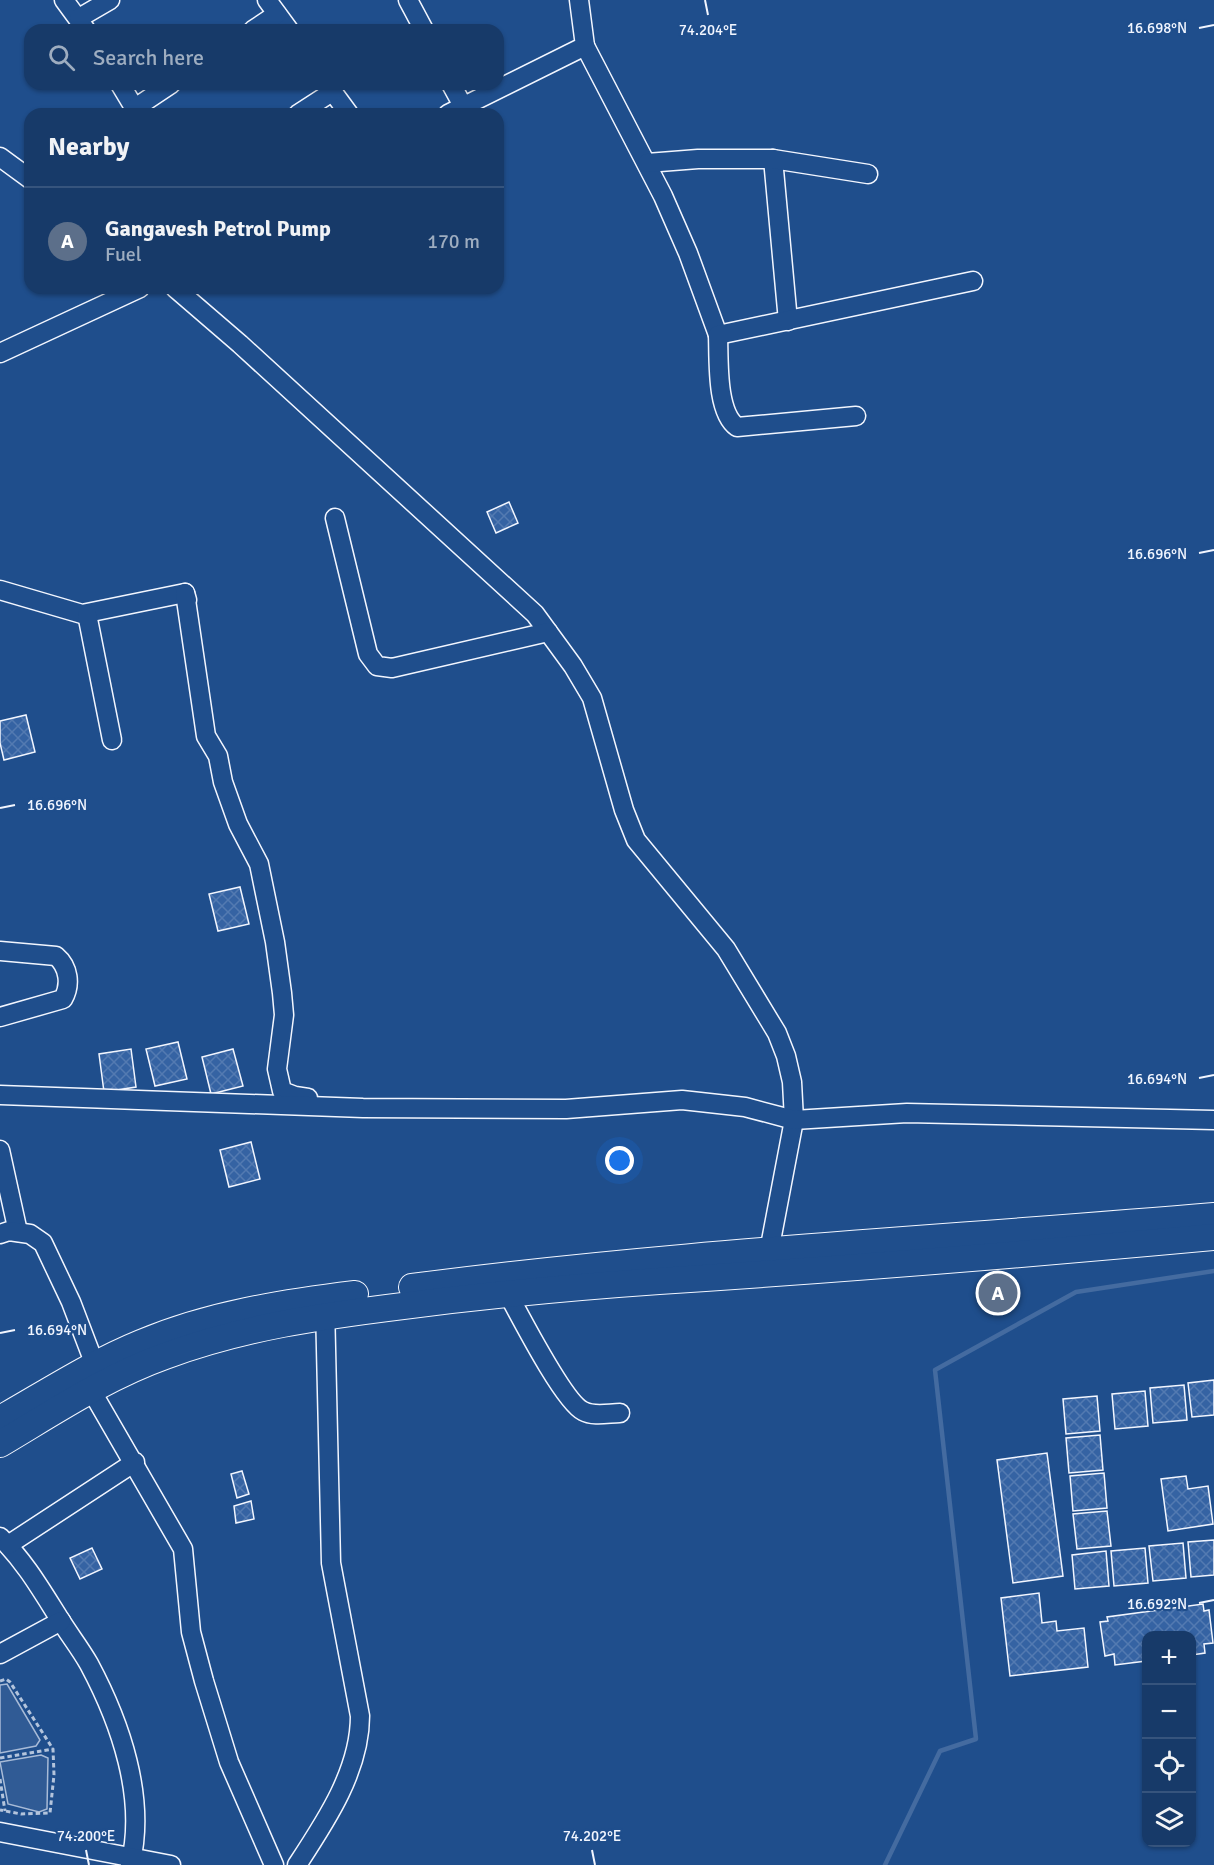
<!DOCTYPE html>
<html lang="en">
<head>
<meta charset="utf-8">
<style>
  :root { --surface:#173a69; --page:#20416f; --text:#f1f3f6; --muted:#9eadc0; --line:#36547d; --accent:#8abfa5 }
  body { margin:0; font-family:Signika,sans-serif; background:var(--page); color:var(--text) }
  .controls { position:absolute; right:18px; bottom:18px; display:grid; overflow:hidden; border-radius:12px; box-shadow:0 2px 4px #0004 }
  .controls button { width:54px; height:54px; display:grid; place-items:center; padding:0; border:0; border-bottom:2px solid var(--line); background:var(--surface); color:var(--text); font:30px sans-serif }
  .you { position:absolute; left:620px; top:1161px; width:21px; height:21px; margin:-15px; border:4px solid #fff; border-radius:50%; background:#1a73e8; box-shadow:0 0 0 9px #1a73e833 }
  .badge { display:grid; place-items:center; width:39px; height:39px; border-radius:50%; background:var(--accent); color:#fff; font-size:20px; font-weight:700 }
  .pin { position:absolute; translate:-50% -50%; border:3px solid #fff; box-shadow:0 2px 6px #0006 }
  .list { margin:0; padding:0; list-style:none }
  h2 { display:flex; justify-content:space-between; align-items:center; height:78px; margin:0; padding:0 24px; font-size:26px }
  h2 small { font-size:20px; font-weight:400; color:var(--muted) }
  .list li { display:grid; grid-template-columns:39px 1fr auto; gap:18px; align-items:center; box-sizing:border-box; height:108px; padding:0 24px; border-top:2px solid var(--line) }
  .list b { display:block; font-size:22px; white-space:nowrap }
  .list p { margin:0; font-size:20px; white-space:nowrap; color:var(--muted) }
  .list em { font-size:20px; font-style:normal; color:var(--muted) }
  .icon { flex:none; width:33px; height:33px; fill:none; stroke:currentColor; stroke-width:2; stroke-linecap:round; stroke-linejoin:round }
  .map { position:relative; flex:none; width:1214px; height:1865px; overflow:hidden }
  .search { position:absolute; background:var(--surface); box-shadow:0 2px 4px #0004; left:24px; top:24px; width:480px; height:66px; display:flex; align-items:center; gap:15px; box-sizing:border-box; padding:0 21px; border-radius:18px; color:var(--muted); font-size:22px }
  .panel { position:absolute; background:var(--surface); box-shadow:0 2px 4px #0004; left:24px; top:108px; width:480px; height:186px; border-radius:18px }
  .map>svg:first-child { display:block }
  .built { fill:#305b95; stroke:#a8bbd7; stroke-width:1.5 }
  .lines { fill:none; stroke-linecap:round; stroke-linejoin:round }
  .stream { stroke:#446ba0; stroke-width:4.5 }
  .building { fill:url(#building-cross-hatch); stroke:#f2f6ff; stroke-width:1.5 }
  .minor-casing { stroke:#f2f6ff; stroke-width:21 }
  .highway-casing { stroke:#f2f6ff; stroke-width:28 }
  .path { stroke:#b3c4dc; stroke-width:3; stroke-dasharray:4.5 3; stroke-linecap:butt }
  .minor { stroke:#1f4e8c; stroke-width:18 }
  .highway { stroke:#1f4e8c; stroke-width:26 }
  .ticks { fill:none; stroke:#f2f6ff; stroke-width:2 }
  .ticks-label { font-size:15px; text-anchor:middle; fill:#f2f6ff; stroke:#1f4e8c; stroke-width:4.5; stroke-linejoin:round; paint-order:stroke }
</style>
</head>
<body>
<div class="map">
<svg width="1214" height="1865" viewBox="0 0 1214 1865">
  <defs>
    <pattern id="building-cross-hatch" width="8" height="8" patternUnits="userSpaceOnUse" patternTransform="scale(1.5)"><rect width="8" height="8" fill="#3563a3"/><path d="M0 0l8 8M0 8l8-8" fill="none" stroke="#537ab1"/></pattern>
  </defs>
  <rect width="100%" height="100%" fill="#1f4e8c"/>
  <g class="built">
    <path d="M7 1684 40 1740 36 1746 0 1753V1685Z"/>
    <path d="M41 1755 48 1758 47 1809 39 1812 8 1804 0 1762Z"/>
  </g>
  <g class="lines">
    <path class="stream" d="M885 1865 940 1751 976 1739 935 1370 1076 1292 1214 1271"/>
  </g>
  <g class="building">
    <path d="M509 502 518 523 496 533 487 512Z"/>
    <path d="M26 715 35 752 4 760 0 743V721Z"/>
    <path d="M240 887 249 924 218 931 209 894Z"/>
    <path d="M178 1042 187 1079 155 1086 146 1049Z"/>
    <path d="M131 1049 136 1087 104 1092 99 1054Z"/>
    <path d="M233 1049 243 1086 211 1094 202 1057Z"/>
    <path d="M251 1142 260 1179 229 1187 220 1150Z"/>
    <path d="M1214 1380V1415L1192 1417 1188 1383Z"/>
    <path d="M1184 1385 1187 1420 1153 1423 1150 1388Z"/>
    <path d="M1145 1391 1148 1426 1115 1429 1112 1394Z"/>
    <path d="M1097 1396 1100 1431 1066 1434 1063 1399Z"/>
    <path d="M1100 1435 1103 1470 1069 1473 1066 1438Z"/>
    <path d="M1047 1453 1063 1576 1013 1583 997 1460Z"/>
    <path d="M242 1471 249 1494 237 1498 231 1474Z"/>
    <path d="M1104 1473 1107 1508 1073 1511 1070 1476Z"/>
    <path d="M1186 1476 1188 1489 1208 1486 1213 1524 1168 1531 1161 1479Z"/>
    <path d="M251 1501 254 1519 236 1523 234 1506Z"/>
    <path d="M1107 1511 1111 1546 1077 1549 1073 1514Z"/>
    <path d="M1214 1540V1575L1191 1577 1188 1542Z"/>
    <path d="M1183 1543 1186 1578 1153 1581 1149 1546Z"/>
    <path d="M92 1548 102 1569 80 1579 70 1558Z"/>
    <path d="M1145 1548 1148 1583 1114 1586 1111 1551Z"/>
    <path d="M1106 1551 1109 1586 1075 1589 1072 1555Z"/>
    <path d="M1039 1593 1042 1623 1056 1621 1057 1631 1084 1628 1088 1667 1010 1676 1001 1598Z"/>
    <path d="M1203 1604 1204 1611 1209 1610 1213 1643 1204 1644 1205 1653 1192 1655V1636H1146V1661L1115 1665 1114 1654 1105 1656 1100 1622 1108 1621 1107 1617Z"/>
  </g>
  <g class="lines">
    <defs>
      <g id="minor">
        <path d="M64 0 86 30"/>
        <path d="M267 0 289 30"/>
        <path d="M408 0 424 30"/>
        <path d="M79 18 110 0"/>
        <path d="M253 30 277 14"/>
        <path d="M585 46 663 196 688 253 718 335"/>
        <path d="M120 84 138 114"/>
        <path d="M327 84 349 114"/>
        <path d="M451 84 463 106"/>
        <path d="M135 108 171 84"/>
        <path d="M298 114 332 92"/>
        <path d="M448 114 585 46 579 0"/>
        <path d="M0 157 30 179"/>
        <path d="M773 159 788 321"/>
        <path d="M647 163 698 159H773L868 174"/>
        <path d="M175 288 240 344 535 614 573 666 592 698 624 810 636 840 726 949 777 1033 786 1056 792 1082 794 1120 767 1262"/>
        <path d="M0 353 140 288"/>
        <path d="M856 416 737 427C716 412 719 360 718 335L973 281"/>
        <path d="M335 518 368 654 377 666 392 668 548 632"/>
        <path d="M0 590 82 614 185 593"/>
        <path d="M187 600 185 593 206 736 218 756 223 782 238 824 259 864 275 942 282 993 284 1015 277 1069 282 1091 295 1096 308 1098"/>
        <path d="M87 614 112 740"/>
        <path d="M0 951 56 956C69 967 71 985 63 999L0 1017"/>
        <path d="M0 1095 363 1108 566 1109 682 1100 745 1107 794 1120 907 1113 1214 1120"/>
        <path d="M0 1150 18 1232"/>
        <path d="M0 1234 9 1231 30 1234 43 1243 71 1302 95 1365"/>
        <path d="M508 1294C520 1316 564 1402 583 1411 594 1417 609 1413 620 1413"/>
        <path d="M91 1390 183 1549 191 1632 204 1681 229 1762 274 1865"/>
        <path d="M0 1537C25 1562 40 1588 59 1618 68 1633 80 1648 89 1664 120 1722 147 1798 130 1865"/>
        <path d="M8 1545 135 1462"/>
        <path d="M0 1654 61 1621"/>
        <path d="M0 1832 171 1865"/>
        <path d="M297 1865C326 1821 360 1770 360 1716L331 1563 325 1306"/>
      </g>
      <g id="highway">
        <path d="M412 1287C678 1252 946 1239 1214 1216"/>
        <path d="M0 1419C46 1393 92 1363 141 1343 210 1314 282 1303 355 1294"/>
        <path d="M0 1444C54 1412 106 1377 165 1356 243 1327 322 1316 403 1306 488 1295 573 1287 659 1281 844 1269 1029 1254 1214 1237"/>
      </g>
    </defs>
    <use href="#minor" class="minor-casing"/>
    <use href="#highway" class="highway-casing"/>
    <g class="path">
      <path d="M0 1681 6 1679 10 1682 53 1749 54 1775 50 1813 21 1814 0 1810"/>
      <path d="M0 1758 53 1749"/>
      <path d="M0 1779 5 1811"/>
    </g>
    <use href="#minor" class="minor"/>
    <use href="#highway" class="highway"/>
  </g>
  <path class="ticks" d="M705 0 708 15M1199 28 1214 25M1199 553 1214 550M0 808 15 805M1199 1078 1214 1075M0 1333 15 1330M1199 1603 1214 1600M86 1850 89 1865M592 1850 595 1865"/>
  <g class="ticks-label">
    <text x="1157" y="33">16.698°N</text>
    <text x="708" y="35">74.204°E</text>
    <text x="1157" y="559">16.696°N</text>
    <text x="57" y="810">16.696°N</text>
    <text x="1157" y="1084">16.694°N</text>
    <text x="57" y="1335">16.694°N</text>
    <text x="1157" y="1609">16.692°N</text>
    <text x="86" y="1841">74.200°E</text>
    <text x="592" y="1841">74.202°E</text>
  </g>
</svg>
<div class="controls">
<button>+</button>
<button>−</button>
<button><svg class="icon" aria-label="locate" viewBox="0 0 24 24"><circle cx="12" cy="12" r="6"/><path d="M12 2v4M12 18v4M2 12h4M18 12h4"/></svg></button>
<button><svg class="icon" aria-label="layers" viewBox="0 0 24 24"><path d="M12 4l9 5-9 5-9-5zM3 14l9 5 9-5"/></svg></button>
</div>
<div class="you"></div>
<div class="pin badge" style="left:998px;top:1293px;background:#5c6f8a">A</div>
<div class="search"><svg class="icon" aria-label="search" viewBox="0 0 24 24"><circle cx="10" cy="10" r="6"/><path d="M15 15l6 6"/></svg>Search here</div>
<section class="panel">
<h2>Nearby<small></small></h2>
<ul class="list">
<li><span class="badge" style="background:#5c6f8a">A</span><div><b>Gangavesh Petrol Pump</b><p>Fuel</p></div><em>170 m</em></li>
</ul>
</section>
</div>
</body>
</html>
